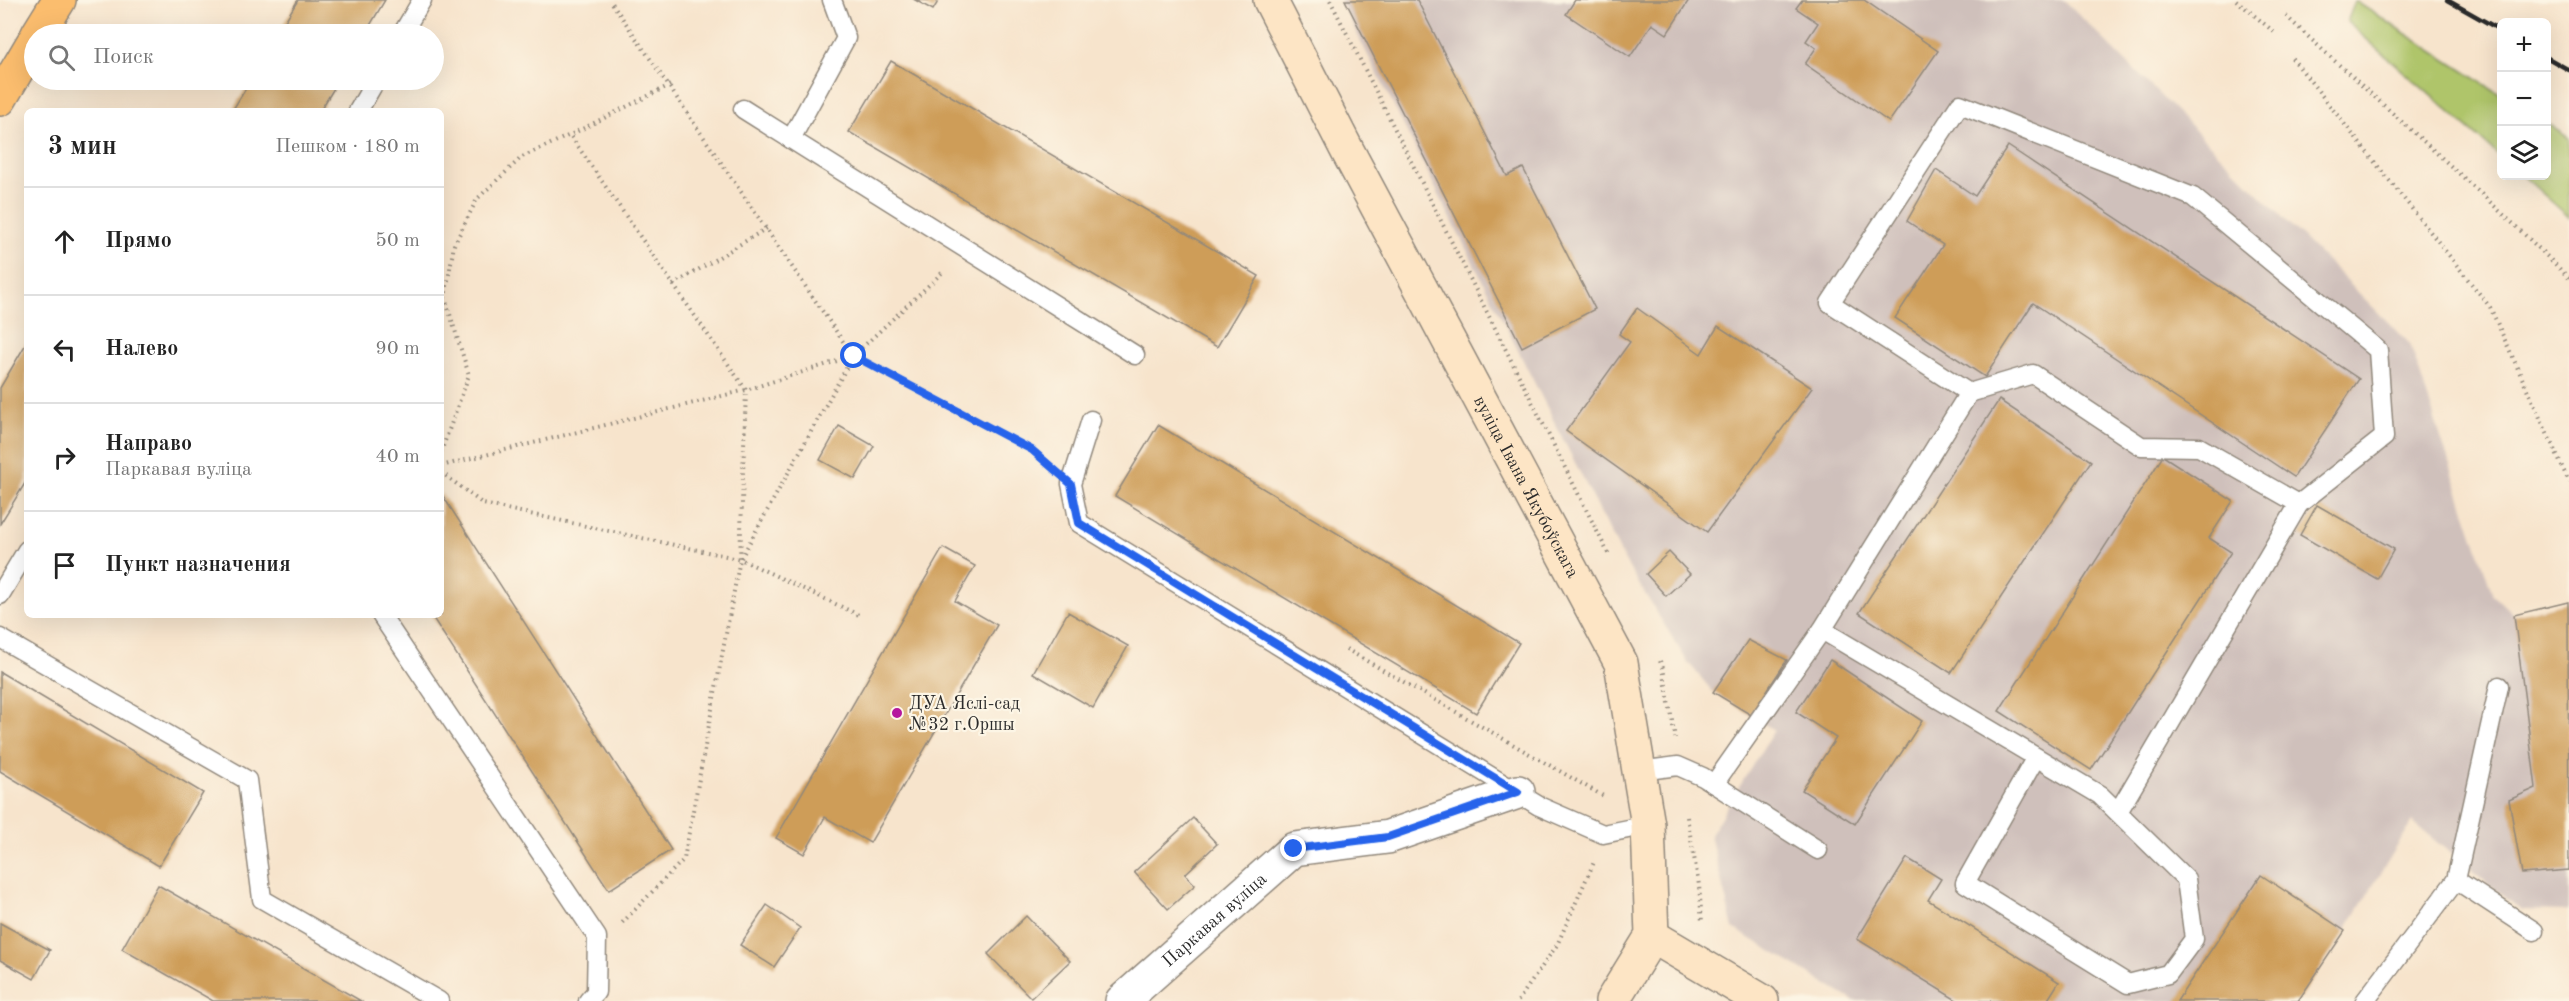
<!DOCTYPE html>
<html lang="ru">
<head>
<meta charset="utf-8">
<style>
  :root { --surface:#fff; --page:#f2f2f2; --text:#222; --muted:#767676; --line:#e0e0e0 }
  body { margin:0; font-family:"Old Standard TT",serif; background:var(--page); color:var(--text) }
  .controls { position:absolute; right:18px; top:18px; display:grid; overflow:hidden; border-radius:9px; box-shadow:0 6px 24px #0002 }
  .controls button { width:54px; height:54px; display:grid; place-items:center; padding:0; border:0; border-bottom:2px solid var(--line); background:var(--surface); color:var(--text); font:30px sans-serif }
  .stop { position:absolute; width:18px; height:18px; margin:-14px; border:4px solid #2563eb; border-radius:50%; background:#fff }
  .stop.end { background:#2563eb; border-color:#fff; box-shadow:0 2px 6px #0008 }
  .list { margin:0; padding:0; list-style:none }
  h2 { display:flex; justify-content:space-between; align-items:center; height:78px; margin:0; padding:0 24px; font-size:26px }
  h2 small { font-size:20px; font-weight:400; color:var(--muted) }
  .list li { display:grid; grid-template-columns:39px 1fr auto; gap:18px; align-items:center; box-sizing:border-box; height:108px; padding:0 24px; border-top:2px solid var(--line) }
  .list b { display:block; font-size:22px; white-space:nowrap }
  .list p { margin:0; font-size:20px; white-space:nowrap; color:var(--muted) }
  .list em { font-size:20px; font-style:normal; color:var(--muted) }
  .icon { flex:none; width:33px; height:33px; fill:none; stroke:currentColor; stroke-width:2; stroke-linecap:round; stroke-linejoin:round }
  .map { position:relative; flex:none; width:2569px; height:1001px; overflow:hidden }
  .search { position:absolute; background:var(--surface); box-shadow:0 6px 24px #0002; left:24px; top:24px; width:420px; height:66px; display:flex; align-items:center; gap:15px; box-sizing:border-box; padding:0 21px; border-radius:33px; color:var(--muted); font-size:22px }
  .panel { position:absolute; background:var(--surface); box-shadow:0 6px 24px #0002; left:24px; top:108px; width:420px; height:510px; border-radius:9px }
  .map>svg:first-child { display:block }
  .industrial { fill:#cfc0bb }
  .green { fill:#afc56a; stroke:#6d784a; stroke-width:1.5 }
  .building { fill:#ce9d58 }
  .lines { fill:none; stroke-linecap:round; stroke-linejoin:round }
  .lane-casing { stroke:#91887c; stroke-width:21 }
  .street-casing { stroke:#91887c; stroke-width:36 }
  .secondary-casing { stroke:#91887c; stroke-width:36 }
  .primary-casing { stroke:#91887c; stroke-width:36 }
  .path { stroke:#91887c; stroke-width:4; stroke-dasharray:1.5 4.5; stroke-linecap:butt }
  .lane { stroke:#fff; stroke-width:18 }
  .street { stroke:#fff; stroke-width:33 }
  .secondary { stroke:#fde5c5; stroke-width:33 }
  .primary { stroke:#fbbd6e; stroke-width:33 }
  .rail { stroke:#2b2b2b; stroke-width:4.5 }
  .route { stroke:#2563eb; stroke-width:8 }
  .poi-dot { fill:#b5179e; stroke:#fcf5e5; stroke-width:2 }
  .labels { text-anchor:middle; stroke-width:4.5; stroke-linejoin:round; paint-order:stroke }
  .street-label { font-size:18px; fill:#2b2b2b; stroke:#fcf5e5 }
  .poi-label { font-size:18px; fill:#2b2b2b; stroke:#fcf5e5; text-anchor:start }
</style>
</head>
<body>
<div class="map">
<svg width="2569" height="1001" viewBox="0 0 2569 1001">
  <rect width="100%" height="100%" fill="#fcf5e5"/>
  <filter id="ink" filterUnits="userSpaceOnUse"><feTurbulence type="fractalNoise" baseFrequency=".0167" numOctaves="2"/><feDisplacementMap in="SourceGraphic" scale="12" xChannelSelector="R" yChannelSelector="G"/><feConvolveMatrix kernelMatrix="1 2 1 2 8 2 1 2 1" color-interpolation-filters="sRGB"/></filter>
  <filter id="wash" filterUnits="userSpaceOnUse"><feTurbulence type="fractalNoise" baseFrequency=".008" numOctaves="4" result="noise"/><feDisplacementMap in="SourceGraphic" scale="24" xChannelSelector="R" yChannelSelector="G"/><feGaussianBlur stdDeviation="1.35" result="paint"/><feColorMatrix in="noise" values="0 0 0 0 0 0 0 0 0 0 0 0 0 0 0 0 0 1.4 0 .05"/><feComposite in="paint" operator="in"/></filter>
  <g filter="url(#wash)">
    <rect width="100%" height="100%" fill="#f7e4cc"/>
    <path class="industrial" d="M1340 0H2064L2410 344 2493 595 2514 615 2568 602 2569 911 2521 910 2412 822 2345 931 2298 1001H1854L1733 928 1710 835 1774 730 1713 692 1687 661 1626 563Z"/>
    <g class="green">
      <path d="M2355 1 2501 95V157L2347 22Z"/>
      <path d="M2547 124 2569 138V217L2523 176H2546Z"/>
    </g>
    <g id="blocks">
      <g class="building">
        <path d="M298 0H385L365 34H277Z"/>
        <path d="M915 0H939L933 10Z"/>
        <path d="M1345 0H1417L1507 176 1523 168 1595 309 1522 347Z"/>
        <path d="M1575 0H1689L1667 34 1652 24 1630 57 1566 14Z"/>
        <path d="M1802 0H1864L1938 51 1889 122 1805 64 1816 48 1806 41 1818 23 1796 8Z"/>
        <path d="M891 61 1259 276 1217 347 849 132Z"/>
        <path d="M251 80H339L320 111H232Z"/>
        <path d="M2008 146 2359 379 2294 477 2033 303 1985 377 1895 318 1943 245 1907 221 1936 170 1975 196Z"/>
        <path d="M1637 308 1701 354 1718 326 1812 388 1707 532 1566 431 1630 342 1619 334Z"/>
        <path d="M27 342V480L0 524V388Z"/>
        <path d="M1999 400 2091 461 1951 673 1859 613Z"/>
        <path d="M1158 425 1519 643 1476 713 1115 496Z"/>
        <path d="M839 426 874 446 855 479 820 460Z"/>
        <path d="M2163 456 2233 501 2209 538 2231 552 2091 770 1999 711Z"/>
        <path d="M441 493 671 850 609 890 431 615H441Z"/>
        <path d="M2317 505 2394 549 2377 579 2300 535Z"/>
        <path d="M943 548 975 566 955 601 997 625 870 843 825 817 804 854 776 838Z"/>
        <path d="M1669 552 1690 574 1666 596 1646 574Z"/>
        <path d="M2568 602 2569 870 2522 874 2509 800 2536 788 2514 615Z"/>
        <path d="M1068 612 1128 646 1093 708 1033 673Z"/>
        <path d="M1748 640 1787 660 1751 715 1713 692Z"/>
        <path d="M1830 660 1922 721 1855 824 1802 790 1836 738 1796 712Z"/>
        <path d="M0 672 203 793 159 866 0 771Z"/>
        <path d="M1193 818 1217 844 1185 874 1195 885 1168 909 1134 872Z"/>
        <path d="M1907 858 1941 879 1928 900 2059 982 2047 1001H1958L1857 939Z"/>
        <path d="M2261 875 2345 931 2298 1001H2177Z"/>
        <path d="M158 885 361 1001H213L122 949Z"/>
        <path d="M767 905 800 928 774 967 740 945Z"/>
        <path d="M1026 916 1070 961 1031 998 988 954Z"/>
        <path d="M0 923 50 950 34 979 0 960Z"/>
      </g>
    </g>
  </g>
  <g filter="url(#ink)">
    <use href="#blocks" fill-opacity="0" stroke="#91887c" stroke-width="1.5"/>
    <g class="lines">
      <defs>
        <g id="lane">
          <path d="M402 34 422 0"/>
          <path d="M743 109 1135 355"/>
          <path d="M358 111 376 80"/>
          <path d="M791 139 846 38 832 0"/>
          <path d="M1969 393 1830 303 1960 104 2193 197 2378 350 2384 437 2299 504"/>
          <path d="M1091 420 1071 484 1079 523 1539 806 1603 834 1648 825"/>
          <path d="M0 595 27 550"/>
          <path d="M381 615 597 937 596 992 588 1001"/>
          <path d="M1822 630 1969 393 2033 374 2141 446 2199 447 2299 504 2118 812"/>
          <path d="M0 638 247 780 262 899 439 1001"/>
          <path d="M1639 771 1678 766 1703 777 1818 850"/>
          <path d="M1714 784 1822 630 2100 795 2186 879 2194 939 2168 974 2128 984 1965 883 2036 757"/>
          <path d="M2456 880 2534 931"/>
          <path d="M2365 1001 2456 880 2499 686"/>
        </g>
        <g id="street">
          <path id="s1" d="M1122 1001 1294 849 1388 837 1518 792"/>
        </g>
        <g id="secondary">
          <path id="s2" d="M1270 0 1348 152 1621 663 1648 825 1652 936 1612 1001"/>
          <path d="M1652 936 1762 1001"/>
        </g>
        <g id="primary">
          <path d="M38 34 59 0"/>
          <path d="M0 99 34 41"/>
        </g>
      </defs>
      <use href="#lane" class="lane-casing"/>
      <use href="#street" class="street-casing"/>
      <use href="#secondary" class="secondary-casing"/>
      <use href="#primary" class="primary-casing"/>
      <g class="path">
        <path d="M1330 0 1610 557"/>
        <path d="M2236 0 2274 32"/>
        <path d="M2286 16C2380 104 2478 187 2569 278"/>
        <path d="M2292 58 2490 307 2569 482"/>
        <path d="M670 85 570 135 746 390 740 559 861 616"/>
        <path d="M673 285 767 228"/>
        <path d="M853 356 945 270"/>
        <path d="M441 452 469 375 445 298 454 245 477 199 522 157 570 135"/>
        <path d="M441 466 746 390 853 356 610 0"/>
        <path d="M441 472 483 504 740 559 684 859 622 923"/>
        <path d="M741 558 853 356 1032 450 1046 462"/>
        <path d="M1346 649 1605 797"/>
        <path d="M1660 661 1663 668 1675 738"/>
        <path d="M1687 817 1699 885 1702 922"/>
        <path d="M1518 1001 1557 945 1594 862"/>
      </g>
      <use href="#lane" class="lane"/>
      <use href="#street" class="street"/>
      <use href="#secondary" class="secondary"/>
      <use href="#primary" class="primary"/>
      <g class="rail">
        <path d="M2447 0 2502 31"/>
        <path d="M2546 57 2569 70"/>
      </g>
    </g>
  </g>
  <g class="lines" filter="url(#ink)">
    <path class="route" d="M854 356 1032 450 1071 484 1079 523 1518 792 1388 837 1294 849"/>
  </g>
  <circle class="poi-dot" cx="897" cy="713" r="6"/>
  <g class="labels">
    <g class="street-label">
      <text dy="6" stroke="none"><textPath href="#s2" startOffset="550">вуліца Івана Якубоўскага</textPath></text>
      <text dy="6" stroke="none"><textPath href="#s1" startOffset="123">Паркавая вуліца</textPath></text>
    </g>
    <g class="poi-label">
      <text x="909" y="709">ДУА Яслі-сад<tspan x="909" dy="21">№32 г.Оршы</tspan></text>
    </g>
  </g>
</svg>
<div class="controls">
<button>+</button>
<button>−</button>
<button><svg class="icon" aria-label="layers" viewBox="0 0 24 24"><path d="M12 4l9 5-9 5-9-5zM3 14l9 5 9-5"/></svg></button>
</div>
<div class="stop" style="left:854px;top:356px"></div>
<div class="stop end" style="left:1294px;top:849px"></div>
<div class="search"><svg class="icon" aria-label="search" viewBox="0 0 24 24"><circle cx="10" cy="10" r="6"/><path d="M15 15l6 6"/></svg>Поиск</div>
<section class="panel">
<h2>3 мин<small>Пешком · 180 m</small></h2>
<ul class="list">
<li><svg class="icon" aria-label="ahead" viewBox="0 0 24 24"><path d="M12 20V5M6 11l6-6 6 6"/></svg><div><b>Прямо</b></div><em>50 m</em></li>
<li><svg class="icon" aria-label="left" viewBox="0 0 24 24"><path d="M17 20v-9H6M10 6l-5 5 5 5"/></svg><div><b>Налево</b></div><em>90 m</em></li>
<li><svg class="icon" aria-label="right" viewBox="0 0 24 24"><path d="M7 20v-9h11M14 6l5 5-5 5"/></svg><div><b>Направо</b><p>Паркавая вуліца</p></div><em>40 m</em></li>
<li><svg class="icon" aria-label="arrive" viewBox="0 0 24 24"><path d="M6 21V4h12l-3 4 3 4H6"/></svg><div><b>Пункт назначения</b></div></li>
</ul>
</section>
</div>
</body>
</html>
